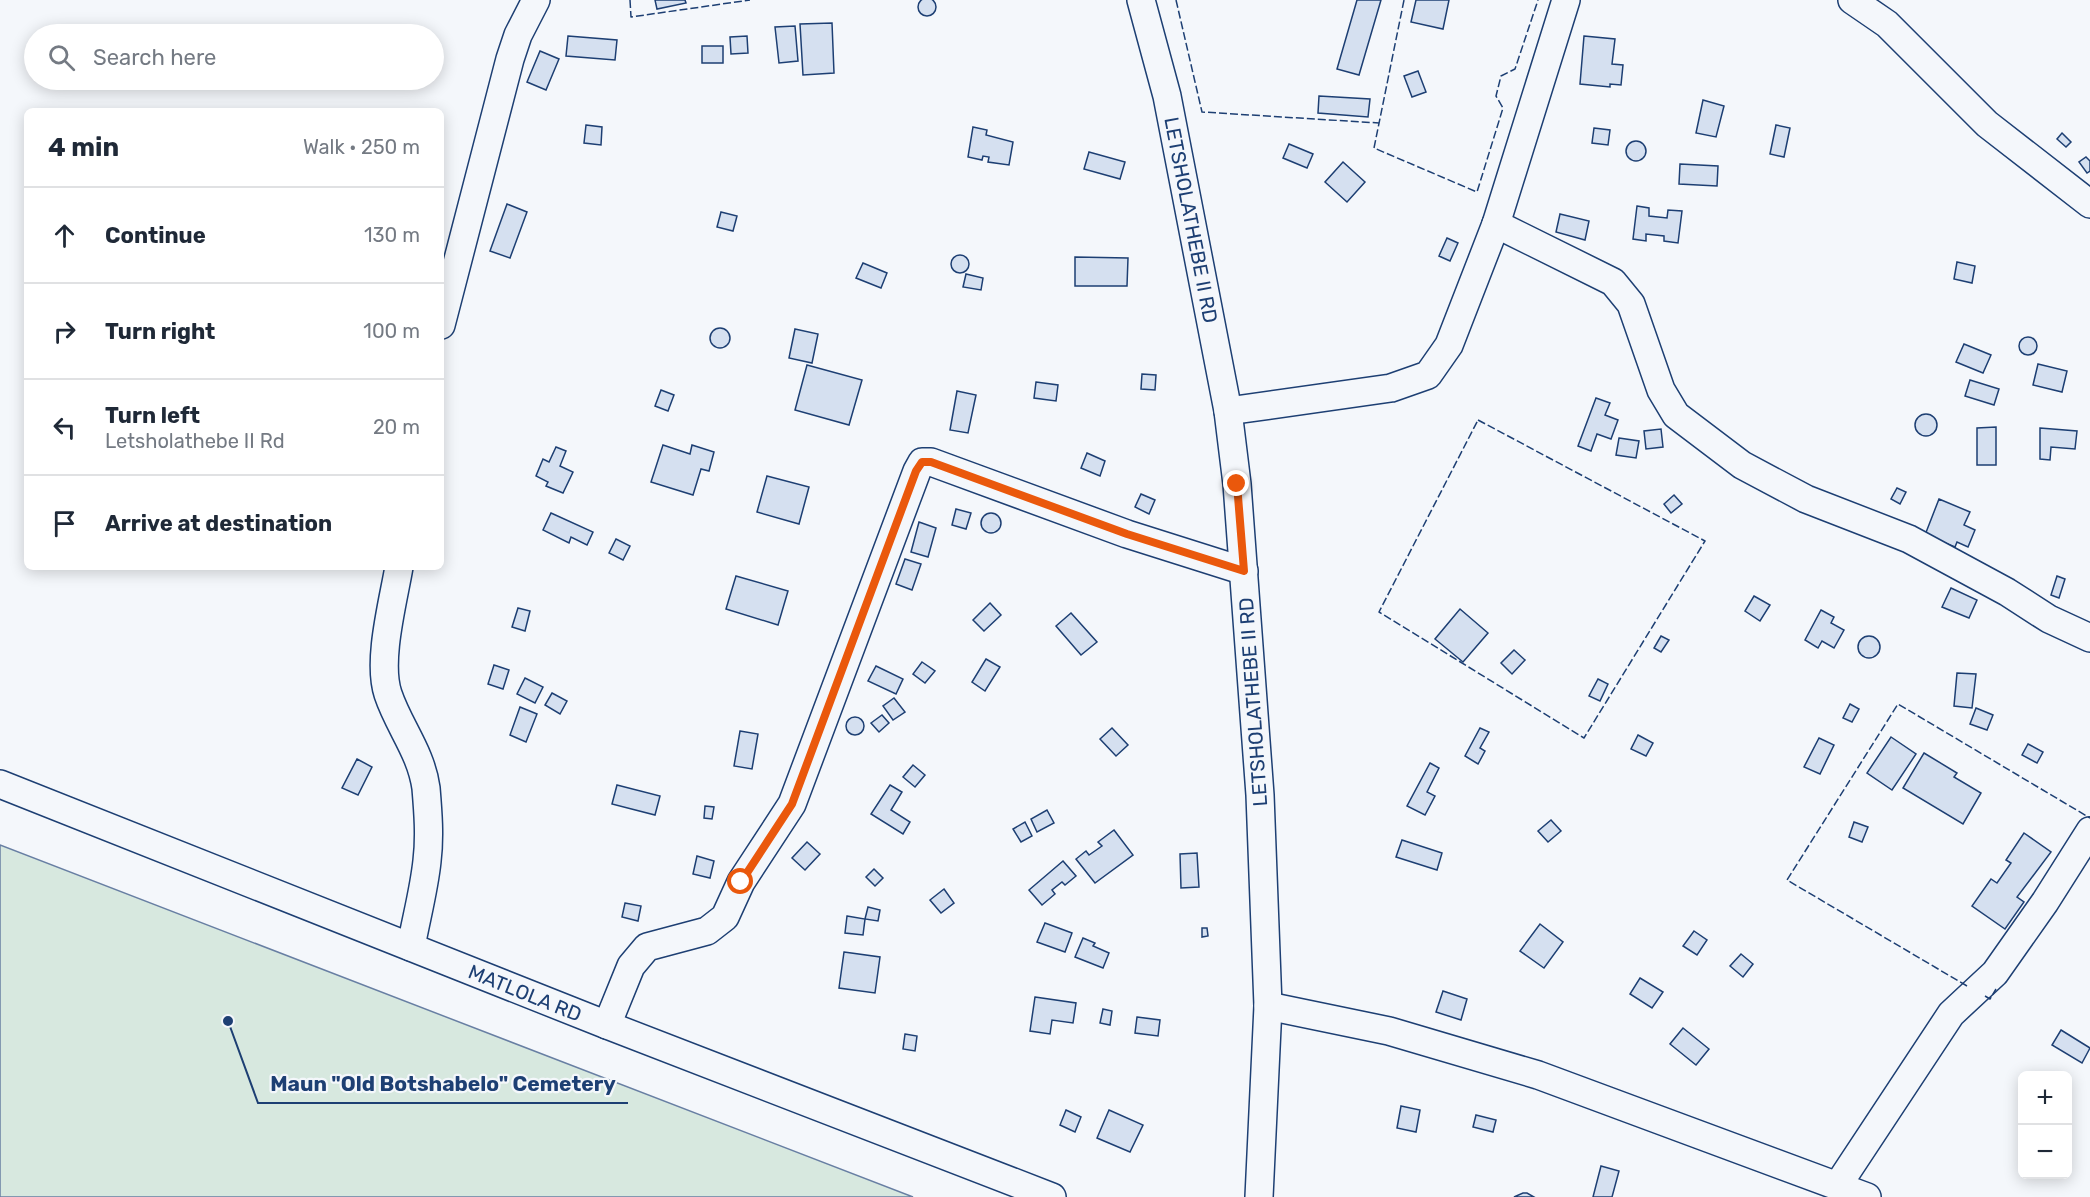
<!DOCTYPE html>
<html lang="en">
<head>
<meta charset="utf-8">
<style>
  :root { --surface:#fff; --page:#f2f2f3; --text:#1f2937; --muted:#747a83; --line:#e0e1e3 }
  body { margin:0; font-family:Rubik,sans-serif; background:var(--page); color:var(--text) }
  .controls { position:absolute; right:18px; bottom:18px; display:grid; overflow:hidden; border-radius:9px; box-shadow:0 3px 15px #0003 }
  .controls button { width:54px; height:54px; display:grid; place-items:center; padding:0; border:0; border-bottom:2px solid var(--line); background:var(--surface); color:var(--text); font:30px sans-serif }
  .stop { position:absolute; width:18px; height:18px; margin:-14px; border:4px solid #ea580c; border-radius:50%; background:#fff }
  .stop.end { background:#ea580c; border-color:#fff; box-shadow:0 2px 6px #0008 }
  .list { margin:0; padding:0; list-style:none }
  h2 { display:flex; justify-content:space-between; align-items:center; height:78px; margin:0; padding:0 24px; font-size:26px }
  h2 small { font-size:20px; font-weight:400; color:var(--muted) }
  .list li { display:grid; grid-template-columns:39px 1fr auto; gap:18px; align-items:center; box-sizing:border-box; height:96px; padding:0 24px; border-top:2px solid var(--line) }
  .list b { display:block; font-size:22px; white-space:nowrap }
  .list p { margin:0; font-size:20px; white-space:nowrap; color:var(--muted) }
  .list em { font-size:20px; font-style:normal; color:var(--muted) }
  .icon { flex:none; width:33px; height:33px; fill:none; stroke:currentColor; stroke-width:2; stroke-linecap:round; stroke-linejoin:round }
  .map { position:relative; flex:none; width:2090px; height:1197px; overflow:hidden }
  .search { position:absolute; background:var(--surface); box-shadow:0 3px 15px #0003; left:24px; top:24px; width:420px; height:66px; display:flex; align-items:center; gap:15px; box-sizing:border-box; padding:0 21px; border-radius:33px; color:var(--muted); font-size:22px }
  .panel { position:absolute; background:var(--surface); box-shadow:0 3px 15px #0003; left:24px; top:108px; width:420px; height:462px; border-radius:9px }
  .map>svg:first-child { display:block }
  .green { fill:#d7e8df; stroke:#687fa3; stroke-width:1.5 }
  .building { fill:#d5e0f0; stroke:#1d3f73; stroke-width:1.5 }
  .lines { fill:none; stroke-linecap:round; stroke-linejoin:round }
  .minor-casing { stroke:#1d3f73; stroke-width:30 }
  .minor { stroke:#f4f7fb; stroke-width:27 }
  .fence { stroke:#1d3f73; stroke-width:1.5; stroke-dasharray:8 3; stroke-linecap:butt }
  .route { stroke:#ea580c; stroke-width:8 }
  .labels { text-anchor:middle; stroke-width:4.5; stroke-linejoin:round; paint-order:stroke }
  .street-label { font-size:20px; fill:#1d3f73; stroke:#f4f7fb }
  .leader { fill:none; stroke:#1d3f73; stroke-width:2 }
  .callout-dot { fill:#1d3f73; stroke:#f4f7fb; stroke-width:2 }
  .callout-label { font-size:21px; text-anchor:middle; font-weight:bold; fill:#1d3f73; stroke:#f4f7fb; stroke-width:4.5; stroke-linejoin:round; paint-order:stroke }
</style>
</head>
<body>
<div class="map">
<svg width="2090" height="1197" viewBox="0 0 2090 1197">
  <rect width="100%" height="100%" fill="#f4f7fb"/>
  <path class="green" d="M0 845 913 1197H0Z"/>
  <g class="building">
    <circle cx="927" cy="7" r="9"/>
    <path d="M655 0H685L686 3 657 9Z"/>
    <path d="M1357 0H1381L1359 75 1337 69Z"/>
    <path d="M1416 0H1449L1443 29 1411 22Z"/>
    <path d="M832 23 834 73 803 75 800 24Z"/>
    <path d="M795 26 798 61 779 63 775 27Z"/>
    <path d="M568 36 617 40 615 60 566 56Z"/>
    <path d="M747 36 748 53 731 54 730 37Z"/>
    <path d="M1584 36 1615 39 1612 64 1623 65 1621 85 1610 84V87L1580 84Z"/>
    <rect x="702" y="46" width="21" height="17"/>
    <path d="M540 51 559 59 546 90 527 82Z"/>
    <path d="M1418 71 1426 92 1412 97 1404 76Z"/>
    <path d="M1319 96 1370 99 1368 117 1318 113Z"/>
    <path d="M1703 100 1724 106 1716 137 1696 133Z"/>
    <path d="M586 125 602 127 601 145 584 143Z"/>
    <path d="M1776 125 1790 128 1784 157 1770 154Z"/>
    <path d="M973 127 987 130 986 135 1013 142 1009 165 988 162 989 157 983 156 982 160 968 157Z"/>
    <path d="M1594 128 1610 130 1608 145 1592 143Z"/>
    <path d="M2062 133 2071 142 2066 147 2057 139Z"/>
    <circle cx="1636" cy="151" r="10"/>
    <path d="M1289 144 1313 154 1307 168 1283 158Z"/>
    <path d="M1089 152 1125 162 1120 179 1084 169Z"/>
    <path d="M2086 157 2090 161V171L2087 173 2079 162Z"/>
    <path d="M1343 162 1365 182 1347 202 1325 182Z"/>
    <path d="M1680 164 1718 166 1717 186 1679 184Z"/>
    <path d="M507 204 527 212 510 258 490 251Z"/>
    <path d="M1637 206 1649 208V216L1667 218 1668 210 1682 211 1678 243 1664 241V236L1646 234V241L1633 239Z"/>
    <path d="M721 212 737 216 733 231 717 227Z"/>
    <path d="M1560 214 1589 221 1585 240 1556 232Z"/>
    <path d="M1447 238 1458 243 1450 261 1439 256Z"/>
    <circle cx="960" cy="264" r="9"/>
    <path d="M1075 257 1128 258 1127 286H1075Z"/>
    <path d="M1957 262 1975 266 1972 283 1954 279Z"/>
    <path d="M863 263 887 273 881 288 856 278Z"/>
    <path d="M966 274 983 278 981 290 963 287Z"/>
    <circle cx="720" cy="338" r="10"/>
    <path d="M795 329 818 334 812 363 789 358Z"/>
    <circle cx="2028" cy="346" r="9"/>
    <path d="M1964 344 1991 355 1983 373 1956 362Z"/>
    <path d="M2038 364 2067 371 2062 392 2033 385Z"/>
    <path d="M807 365 862 380 849 425 795 410Z"/>
    <path d="M1142 374 1156 375 1155 390 1141 389Z"/>
    <path d="M1970 380 1999 389 1994 405 1965 396Z"/>
    <path d="M1036 382 1058 385 1056 401 1034 398Z"/>
    <path d="M661 390 674 395 668 411 655 406Z"/>
    <path d="M957 391 976 395 968 433 950 430Z"/>
    <path d="M1596 398 1610 403 1605 415 1618 420 1611 439 1597 434 1591 451 1578 446Z"/>
    <circle cx="1926" cy="425" r="11"/>
    <path d="M1996 427V465H1977V428Z"/>
    <path d="M2040 428 2077 431 2075 449 2051 447 2050 460 2040 459Z"/>
    <path d="M1661 429 1663 447 1646 449 1644 431Z"/>
    <path d="M1619 438 1639 441 1636 458 1616 455Z"/>
    <path d="M663 445 690 454 692 445 714 452 709 471 701 469 693 495 651 482Z"/>
    <path d="M556 447 566 451 560 466 573 472 563 493 546 486 548 482 536 476 543 459 549 462Z"/>
    <path d="M1087 453 1105 461 1100 476 1081 468Z"/>
    <path d="M767 476 809 487 799 524 757 512Z"/>
    <path d="M1897 488 1906 492 1900 504 1891 499Z"/>
    <path d="M1141 494 1155 500 1149 514 1135 507Z"/>
    <path d="M1674 495 1682 504 1671 513 1664 504Z"/>
    <path d="M1939 499 1970 512 1964 525 1975 530 1968 547 1957 542 1955 547 1925 535Z"/>
    <path d="M956 509 971 513 966 529 952 525Z"/>
    <path d="M551 513 593 532 587 545 571 537 569 543 543 530Z"/>
    <circle cx="991" cy="523" r="10"/>
    <path d="M919 522 936 528 928 557 911 552Z"/>
    <path d="M616 539 630 546 623 560 609 553Z"/>
    <path d="M905 559 921 564 912 590 896 584Z"/>
    <path d="M736 576 788 591 778 625 726 609Z"/>
    <path d="M2057 576 2065 579 2059 598 2051 595Z"/>
    <path d="M1951 588 1977 600 1969 618 1942 607Z"/>
    <path d="M1754 596 1770 605 1760 621 1745 611Z"/>
    <path d="M990 603 1001 615 984 631 973 620Z"/>
    <path d="M518 608 530 611 525 631 512 627Z"/>
    <path d="M1460 609 1488 633 1463 662 1435 639Z"/>
    <path d="M1821 610 1834 617 1831 623 1844 630 1834 648 1822 641 1818 648 1805 640Z"/>
    <path d="M1071 613 1097 642 1081 655 1056 626Z"/>
    <circle cx="1869" cy="647" r="11"/>
    <path d="M1661 636 1669 640 1661 652 1654 648Z"/>
    <path d="M1514 650 1525 660 1512 674 1501 663Z"/>
    <path d="M986 659 1000 667 985 691 972 682Z"/>
    <path d="M922 662 935 671 925 683 913 674Z"/>
    <path d="M494 665 509 670 503 689 488 684Z"/>
    <path d="M876 666 903 679 896 694 868 681Z"/>
    <path d="M1957 673 1976 674 1972 708 1954 706Z"/>
    <path d="M525 678 543 687 535 703 517 694Z"/>
    <path d="M1598 679 1608 684 1600 701 1589 696Z"/>
    <path d="M552 693 567 701 560 714 545 705Z"/>
    <path d="M894 698 905 712 893 720 883 706Z"/>
    <path d="M1850 704 1859 709 1852 722 1843 718Z"/>
    <path d="M520 707 537 714 526 742 510 735Z"/>
    <path d="M1976 708 1993 715 1987 730 1970 724Z"/>
    <path d="M882 715 889 723 879 732 871 723Z"/>
    <circle cx="855" cy="726" r="9"/>
    <path d="M1112 728 1128 745 1116 756 1100 739Z"/>
    <path d="M1480 728 1489 732 1480 748 1485 751 1478 764 1465 756Z"/>
    <path d="M740 731 758 734 752 769 734 766Z"/>
    <path d="M1638 735 1653 743 1646 756 1631 749Z"/>
    <path d="M1891 737 1916 754 1892 790 1867 773Z"/>
    <path d="M1819 738 1834 745 1820 774 1804 767Z"/>
    <path d="M2028 744 2043 752 2037 763 2022 755Z"/>
    <path d="M1924 753 1957 773 1954 777 1981 793 1963 824 1903 788Z"/>
    <path d="M357 759 372 767 358 795 342 788Z"/>
    <path d="M1430 763 1439 768 1427 792 1435 796 1425 815 1407 806Z"/>
    <path d="M913 765 925 775 915 787 903 777Z"/>
    <path d="M617 785 660 796 655 815 612 804Z"/>
    <path d="M890 785 902 792 891 810 910 822 903 834 871 814Z"/>
    <path d="M705 806 714 807 712 819 704 818Z"/>
    <path d="M1047 810 1054 823 1037 832 1031 819Z"/>
    <path d="M1551 820 1561 831 1548 842 1538 831Z"/>
    <path d="M1025 822 1032 836 1021 842 1013 829Z"/>
    <path d="M1854 822 1868 827 1862 842 1849 837Z"/>
    <path d="M1114 830 1133 855 1095 883 1076 859 1086 851 1089 855 1102 846 1098 842Z"/>
    <path d="M2024 833 2051 852 2017 897 2024 902 2005 929 1972 906 1991 879 1997 883 2011 863 2006 860Z"/>
    <path d="M1402 840 1442 853 1437 870 1396 857Z"/>
    <path d="M807 842 820 854 805 870 792 858Z"/>
    <path d="M1197 853 1199 887 1181 888 1180 854Z"/>
    <path d="M697 856 714 861 710 878 693 874Z"/>
    <path d="M1063 861 1076 876 1065 885 1062 882 1052 890 1055 894 1042 905 1029 890Z"/>
    <path d="M874 869 883 878 875 886 866 877Z"/>
    <path d="M944 889 954 903 941 913 930 900Z"/>
    <path d="M625 903 641 906 638 921 622 917Z"/>
    <path d="M868 907 880 910 878 921 865 919Z"/>
    <path d="M847 916 865 919 863 935 845 933Z"/>
    <path d="M1045 923 1072 933 1065 952 1037 942Z"/>
    <path d="M1540 924 1563 942 1544 968 1520 951Z"/>
    <path d="M1202 928H1207L1208 936 1202 937Z"/>
    <path d="M1694 931 1707 940 1697 955 1683 946Z"/>
    <path d="M1083 938 1095 943 1093 946 1109 953 1103 968 1075 957Z"/>
    <path d="M844 952 880 957 875 993 839 988Z"/>
    <path d="M1741 954 1753 964 1743 977 1730 966Z"/>
    <path d="M1640 978 1663 992 1652 1008 1630 994Z"/>
    <path d="M1443 991 1467 999 1461 1020 1436 1012Z"/>
    <path d="M1035 997 1076 1003 1073 1023 1052 1020 1050 1034 1030 1031Z"/>
    <path d="M1103 1009 1112 1011 1110 1025 1100 1023Z"/>
    <path d="M1137 1017 1160 1020 1158 1036 1135 1033Z"/>
    <path d="M1683 1028 1709 1049 1696 1065 1670 1044Z"/>
    <path d="M2061 1030 2090 1048 2082 1063 2052 1045Z"/>
    <path d="M905 1034 917 1036 915 1051 903 1049Z"/>
    <path d="M1401 1106 1420 1110 1416 1132 1397 1128Z"/>
    <path d="M1066 1110 1081 1117 1075 1132 1060 1125Z"/>
    <path d="M1109 1110 1143 1125 1130 1152 1097 1138Z"/>
    <path d="M1476 1115 1496 1120 1493 1132 1473 1127Z"/>
    <path d="M1601 1166 1619 1171 1612 1197H1593Z"/>
    <path d="M1523 1193H1527L1534 1197H1514Z"/>
  </g>
  <g class="lines">
    <defs>
      <g id="minor">
        <path d="M1141 0 1167 96 1228 411 1237 484 1260 795 1268 1006 1259 1197"/>
        <path d="M1852 0 1887 24 1987 124 2090 204"/>
        <path d="M1496 224 1613 282 1631 304 1661 390 1676 415 1742 465 1806 499 1909 539 2007 592 2049 619 2090 638"/>
        <path d="M441 325 510 59 518 35 536 0"/>
        <path d="M1228 411 1391 388 1428 375 1449 345 1496 224 1566 0"/>
        <path d="M399 567C393 602 377 661 388 694 399 727 421 752 426 788 428 812 430 837 427 861 424 890 416 919 411 947"/>
        <path d="M0 784 607 1025 1052 1197"/>
        <path d="M1268 1006 1389 1031 1538 1075 1867 1197"/>
        <path d="M607 1025 631 966 647 947 707 931 725 917 741 882 792 804 917 471 922 462H931L1127 534 1244 571"/>
        <path d="M1838 1185 1951 1014 1995 973 2045 902 2090 831"/>
      </g>
    </defs>
    <use href="#minor" class="minor-casing"/>
    <use href="#minor" class="minor"/>
    <g class="fence">
      <path d="M630 0 631 17 750 0"/>
      <path d="M1176 0 1202 112 1379 123"/>
      <path d="M1404 0 1374 148 1477 192 1503 108 1496 96 1501 76 1515 69 1538 0"/>
      <path d="M1478 420 1705 541 1584 738 1379 612Z"/>
      <path d="M1967 986 1787 880 1898 704 2090 818"/>
      <path d="M1985 996 1990 999 1996 989"/>
    </g>
  </g>
  <g class="lines">
    <path class="route" d="M741 882 792 804 916 471 922 462H931L1127 534 1244 571 1237 484"/>
  </g>
  <g class="labels">
    <g class="street-label">
      <text transform="translate(1191 220) rotate(79)" y="7">LETSHOLATHEBE II RD</text>
      <text transform="translate(1253 702) rotate(-94)" y="7">LETSHOLATHEBE II RD</text>
      <text transform="translate(525 993) rotate(22)" y="7">MATLOLA RD</text>
    </g>
  </g>
  <path class="leader" d="M228 1021L258 1103H628"/>
  <circle class="callout-dot" cx="228" cy="1021" r="6"/>
  <g class="callout-label">
    <text x="443" y="1091">Maun "Old Botshabelo" Cemetery</text>
  </g>
</svg>
<div class="controls">
<button>+</button>
<button>−</button>
</div>
<div class="stop" style="left:741px;top:882px"></div>
<div class="stop end" style="left:1237px;top:484px"></div>
<div class="search"><svg class="icon" aria-label="search" viewBox="0 0 24 24"><circle cx="10" cy="10" r="6"/><path d="M15 15l6 6"/></svg>Search here</div>
<section class="panel">
<h2>4 min<small>Walk · 250 m</small></h2>
<ul class="list">
<li><svg class="icon" aria-label="ahead" viewBox="0 0 24 24"><path d="M12 20V5M6 11l6-6 6 6"/></svg><div><b>Continue</b></div><em>130 m</em></li>
<li><svg class="icon" aria-label="right" viewBox="0 0 24 24"><path d="M7 20v-9h11M14 6l5 5-5 5"/></svg><div><b>Turn right</b></div><em>100 m</em></li>
<li><svg class="icon" aria-label="left" viewBox="0 0 24 24"><path d="M17 20v-9H6M10 6l-5 5 5 5"/></svg><div><b>Turn left</b><p>Letsholathebe II Rd</p></div><em>20 m</em></li>
<li><svg class="icon" aria-label="arrive" viewBox="0 0 24 24"><path d="M6 21V4h12l-3 4 3 4H6"/></svg><div><b>Arrive at destination</b></div></li>
</ul>
</section>
</div>
</body>
</html>
